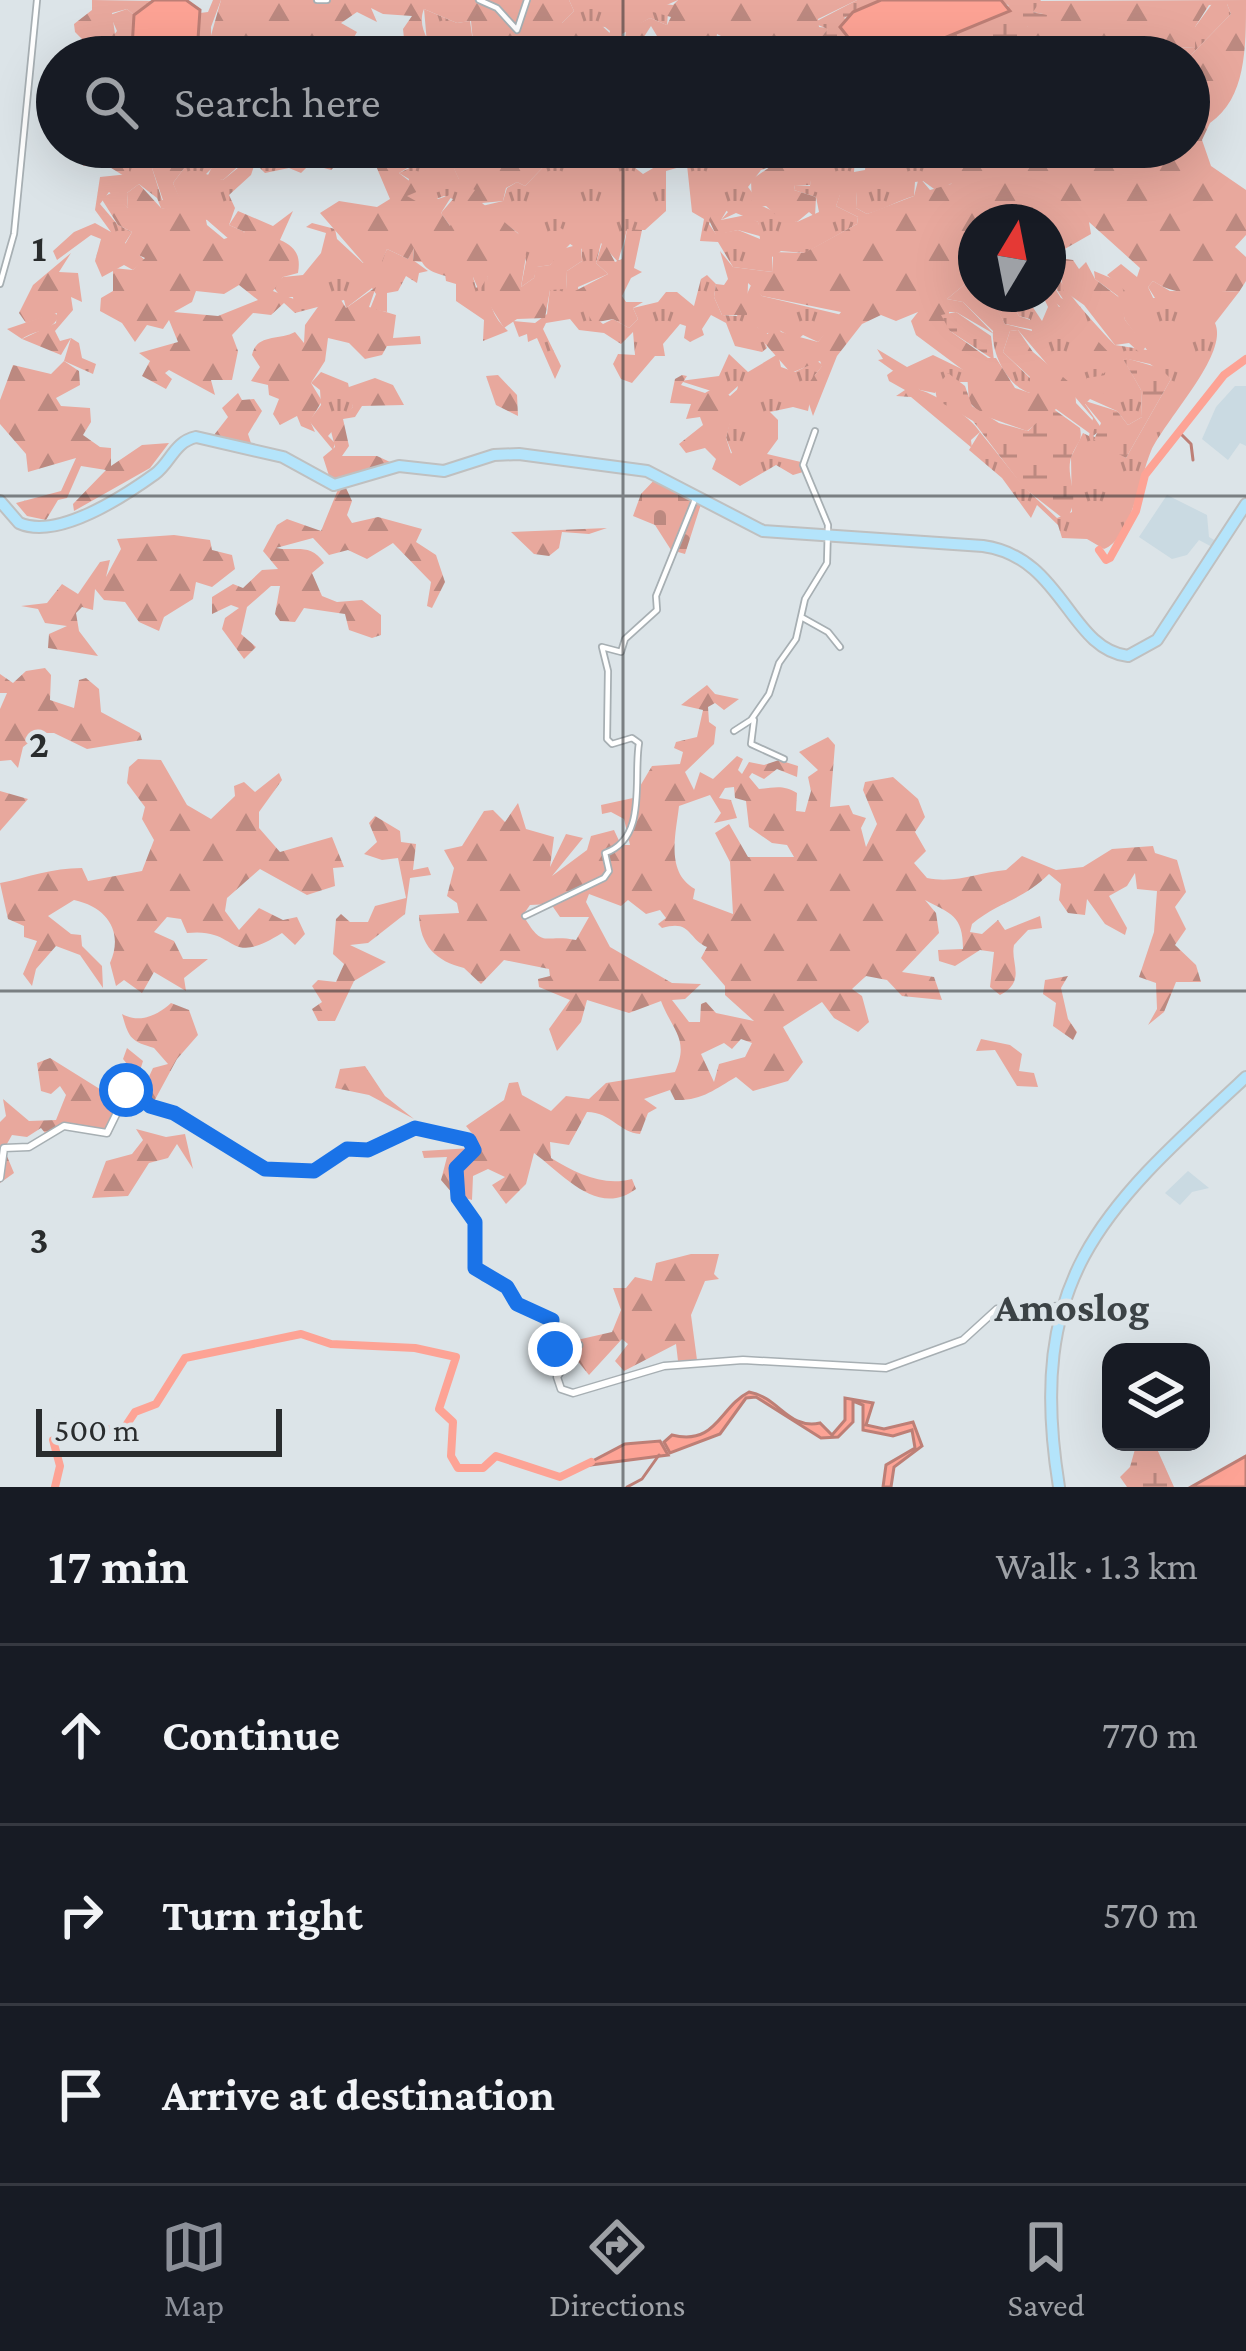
<!DOCTYPE html>
<html lang="en">
<head>
<meta charset="utf-8">
<style>
  :root { --surface:#171b24; --page:#242831; --text:#f1f3f6; --muted:#9ea1a6; --line:#363941; --accent:#8c9099 }
  body { margin:0; font-family:"Crimson Pro",serif; background:var(--page); color:var(--text) }
  .controls { position:absolute; right:36px; bottom:36px; display:grid; overflow:hidden; border-radius:24px; box-shadow:0 12px 48px #0002 }
  .controls button { width:108px; height:108px; display:grid; place-items:center; padding:0; border:0; border-bottom:3px solid var(--line); background:var(--surface); color:var(--text); font:60px sans-serif }
  .compass { position:absolute; left:958px; top:204px; width:108px; height:108px; border-radius:50%; background:var(--surface); box-shadow:0 12px 48px #0002; rotate:10deg }
  .scale { position:absolute; left:36px; bottom:30px; width:246px; box-sizing:border-box; padding-left:12px; border:6px solid #292c2d; border-top:0; font-size:33px; line-height:42px; white-space:nowrap; color:#292c2d; -webkit-text-stroke:9px #dce4e8; paint-order:stroke }
  .stop { position:absolute; width:36px; height:36px; margin:-27px; border:9px solid #1a73e8; border-radius:50%; background:#fff }
  .stop.end { background:#1a73e8; border-color:#fff; box-shadow:0 3px 12px #0008 }
  .list { margin:0; padding:0; list-style:none }
  h2 { display:flex; justify-content:space-between; align-items:center; height:156px; margin:0; padding:0 48px; font-size:51px }
  h2 small { font-size:39px; font-weight:400; color:var(--muted) }
  .list li { display:grid; grid-template-columns:78px 1fr auto; gap:36px; align-items:center; box-sizing:border-box; height:180px; padding:0 48px; border-top:3px solid var(--line) }
  .list b { display:block; font-size:45px; white-space:nowrap }
  .list em { font-size:39px; font-style:normal; color:var(--muted) }
  .icon { flex:none; width:66px; height:66px; fill:none; stroke:currentColor; stroke-width:2; stroke-linecap:round; stroke-linejoin:round }
  .map { position:relative; flex:none; width:1246px; height:1487px; overflow:hidden }
  .search { position:absolute; background:var(--surface); box-shadow:0 12px 48px #0002; left:36px; right:36px; top:36px; height:132px; display:flex; align-items:center; gap:30px; box-sizing:border-box; padding:0 42px; border-radius:66px; color:var(--muted); font-size:45px }
  .sheet { height:696px; background:var(--surface) }
  nav { display:flex; justify-content:space-around; align-items:center; box-sizing:border-box; height:168px; border-top:3px solid var(--line); background:var(--surface); font-size:33px; color:var(--muted) }
  nav a { display:grid; justify-items:center; gap:6px }
  nav .on { color:var(--accent) }
  .map>svg:first-child { display:block }
  .built { fill:#cadae2 }
  .grass { fill:url(#grass-tufts); fill-rule:evenodd }
  .forest { fill:url(#forest-firs); fill-rule:evenodd }
  .wetland { fill:url(#wetland-marsh) }
  .cemetery { fill:url(#cemetery-stones) }
  .water { fill:#fda395; stroke:#bd7f76; stroke-width:3 }
  .lines { fill:none; stroke-linecap:round; stroke-linejoin:round }
  .stream { stroke:#bd7f76; stroke-width:3 }
  .river { stroke:#fda395; stroke-width:8 }
  .minor-casing { stroke:#a7afb3; stroke-width:8 }
  .tertiary-casing { stroke:#a7afb3; stroke-width:9 }
  .trunk-casing { stroke:#bfc0c0; stroke-width:14 }
  .minor { stroke:#fff; stroke-width:4.5 }
  .tertiary { stroke:#fff; stroke-width:6 }
  .trunk { stroke:#b4e4fb; stroke-width:10 }
  .route { stroke:#1a73e8; stroke-width:15 }
  .grid { fill:none; stroke:#292c2d; stroke-width:3; stroke-opacity:0.55 }
  .labels { text-anchor:middle; stroke-width:9; stroke-linejoin:round; paint-order:stroke }
  .quarter-label { font-size:42px; font-weight:bold; fill:#3c4346; stroke:#dce4e8 }
  .grid-label { font-size:39px; text-anchor:middle; font-weight:bold; fill:#292c2d; stroke:#dce4e8; stroke-width:9; stroke-linejoin:round; paint-order:stroke }
</style>
</head>
<body>
<div class="map">
<svg width="1246" height="1487" viewBox="0 0 1246 1487">
  <defs>
    <pattern id="grass-tufts" width="24" height="20" patternUnits="userSpaceOnUse" patternTransform="scale(3)"><rect width="24" height="20" fill="#e8a89d"/><path d="M3 7l-1-3M5 7V3M7 7l1-3M15 17l-1-3M17 17v-4M19 17l1-3" fill="none" stroke="#bc8980"/></pattern>
    <pattern id="forest-firs" width="22" height="20" patternUnits="userSpaceOnUse" patternTransform="scale(3)"><rect width="22" height="20" fill="#e8a89d"/><path d="M5 1l3.5 6h-7zM16 11l3.5 6h-7z" fill="#bc8980"/></pattern>
    <pattern id="wetland-marsh" width="20" height="14" patternUnits="userSpaceOnUse" patternTransform="scale(3)"><rect width="20" height="14" fill="#e8a89d"/><path d="M1 5h8M5 5V1M11 12h8M15 12V8" fill="none" stroke="#bc8980"/></pattern>
    <pattern id="cemetery-stones" width="16" height="16" patternUnits="userSpaceOnUse" patternTransform="scale(3)"><rect width="16" height="16" fill="#e8a89d"/><path d="M2 7V4a2 2 0 0 1 4 0v3zM10 15v-3a2 2 0 0 1 4 0v3z" fill="#bc8980"/></pattern>
  </defs>
  <rect width="100%" height="100%" fill="#dce4e8"/>
  <g class="built">
    <path d="M1235 386H1246V446L1240 443 1228 460 1202 439 1216 407Z"/>
    <path d="M1167 495 1207 515 1209 537 1218 542 1214 548 1199 540 1187 555 1172 559 1139 537Z"/>
    <path d="M1188 1171 1209 1188 1192 1192 1180 1205 1165 1193Z"/>
  </g>
  <g class="grass">
    <path d="M213 0H221L211 27V57H185L196 45 200 13 208 12Z"/>
    <path d="M569 0H678L653 11 668 13 667 25 650 18 622 34 624 49 614 57 603 56 610 31 605 27 562 23 574 11Z"/>
    <path d="M1214 1 1227 4 1231 14 1189 57H1180L1176 47 1195 48V27Z"/>
    <path d="M127 9 134 15 132 48 138 57H97L117 31 110 15Z"/>
    <path d="M424 9 457 23 470 21 473 42 463 54 468 57H439L427 43Z"/>
    <path d="M240 147H319L336 153 343 147 345 157 331 170 310 164 301 173 289 168 265 173 255 163 251 175 229 195 235 208 229 225 245 232 230 240 207 220 161 208 157 198 139 184 127 193 128 208 109 192 100 204 118 225 132 232 125 243 145 260 133 270 124 265 102 277 95 261 101 239 91 235 57 260 53 251 74 232 95 223 111 232 95 210 100 177 129 174V166L152 168 162 200 181 203 173 183 185 167 207 161 212 168 206 174 223 180 239 167Z"/>
    <path d="M420 147H444L459 179 476 190 456 225 450 226 441 213 453 199 444 196 420 205 406 196 409 179 399 173 420 163 427 150Z"/>
    <path d="M590 147H605L604 153 620 156 643 174 660 164 650 152 638 166 639 147H856L854 172 865 170 867 150 874 147H987L956 181 937 191 923 181 915 182 914 196C897 201 885 209 867 214L856 208 857 192 840 195 836 206 858 217 857 224 805 253 781 251 772 257 773 272 733 267 718 242 700 241 704 219 692 212 687 165 666 171V211L645 230H627L618 262 601 243 596 263 608 274 578 287C580 306 589 312 603 324L613 319 629 328 638 319 633 308 658 302 666 292H677L694 306 701 279 707 275 716 284 714 297 722 315 737 316 752 283 762 296 842 315 818 342 803 335 797 340 779 330 764 334 757 327 767 348 762 352 735 346 726 323 711 315 702 329 704 335 690 342 684 338 686 326 680 324 663 344 665 356H655L632 383 621 379 613 364 618 354 635 355 633 332 621 344 604 333 579 330 570 319 546 323 543 329 561 366 555 379 537 338 528 342 527 334 519 337 513 321 535 323 547 314 550 289H566L567 271 582 261V249L571 243 550 265 537 267 534 278 521 287 526 261 518 233 482 206 503 201 507 188 517 182 525 186 550 160ZM796 157 811 176 810 186 795 185 794 190 816 197 819 212 797 222 762 206 748 187 761 170ZM717 204 728 212 721 220 736 213 758 222 760 239 738 230 716 234 709 224Z"/>
    <path d="M312 223 335 229 337 239 363 263 382 260 387 249 408 259 414 247 413 260 428 271 419 273 417 283 406 276 398 291 387 293V312L370 309 376 294 372 288 346 308 344 300 295 313 293 297H281L273 287 283 277 303 275 321 253 326 233 306 227Z"/>
    <path d="M1094 271 1118 281 1136 298H1155L1148 287 1153 281 1170 291 1239 292 1215 323C1229 354 1167 417 1151 451 1140 477 1131 539 1104 549L1087 539 1062 538 1058 525 1037 505 1031 518 1002 478 969 450 980 432 1025 488 1057 518 1072 512 1071 457 1083 433 1089 436 1093 418 1018 330 1010 331 1003 352 1030 378V393C1008 387 991 353 993 331L963 302 947 299 976 275V294H1024L1042 321 1048 307 1042 294 1048 290 1059 307 1065 302 1048 277 1057 273C1059 285 1101 331 1115 345L1147 350 1125 320 1118 296 1095 279ZM993 301 1011 302 1019 316 1030 319 1032 331 1005 324ZM1123 358 1150 364 1171 379 1126 458 1093 436 1102 429 1085 404 1090 399 1117 411 1128 425 1142 417 1141 390Z"/>
    <path d="M445 274 473 277 476 288 488 276C486 299 493 318 508 331L483 341 484 320 456 301V284L446 281Z"/>
    <path d="M54 313 59 316C50 334 35 329 22 339L7 329Z"/>
    <path d="M71 338 79 343 82 358 96 364 93 374 64 361Z"/>
    <path d="M877 349 907 367 933 355 968 372 970 382H942L935 393 920 390 878 360 883 359Z"/>
    <path d="M729 354 748 372 778 354 781 367 795 372 817 361 823 365 815 375 808 411 793 407 770 412 778 420V439L767 454 801 462 803 472 793 475 776 465 740 486 712 469 716 459 732 453 726 438 738 386 727 396 680 381 719 376Z"/>
    <path d="M321 372 348 383 353 407 328 436 335 443 333 450 309 421 321 405 320 390 311 383Z"/>
  </g>
  <g class="forest">
    <path d="M92 0 153 1 134 15 127 9 112 13 116 41 100 48 97 57H82L89 46 75 32 74 24 92 10Z"/>
    <path d="M221 0H569L574 11 562 23H599L615 38 603 57H468L458 46 459 38 473 42 471 21 457 23 424 9C417 25 428 44 440 54L406 57 403 29 412 16 383 14 371 8 377 22 357 12 341 23 357 32 345 53 302 43 301 57H211L199 51 210 39Z"/>
    <path d="M678 0H857L818 19 819 27 829 28 807 56 789 48C763 62 752 53 727 49L725 38 717 34 715 48 721 56 737 57H653L657 36 651 26 631 57H614L624 49 626 30 650 18 667 25 671 17 653 12 654 3 673 5Z"/>
    <path d="M1246 0C1246 49 1246 98 1210 123L1202 140 1211 166 1246 190V235L1235 247 1246 257V281L1239 292C1206 290 1181 300 1153 281L1148 287 1155 302 1142 306 1107 275 1121 264 1137 277 1140 268 1089 222 1091 234 1063 250 1060 258 1073 260 1079 269 1086 262 1095 279 1121 299 1125 320 1146 346 1141 354 1129 343 1115 345 1084 305 1064 291 1060 274 1048 273V222H976V275L947 299 963 302 994 334 956 312H949L950 331 988 358H996L1015 388 1030 393V377L1003 352 1010 331 1018 330 1033 352 1075 387 1076 403 1096 424 1092 435 1056 409 1027 431 982 415 969 402 967 373 916 335 911 321 918 312 896 321 881 315 862 324 837 356 813 416 804 389 822 366 820 361 791 373 753 330 754 325 768 334 771 316 781 332 818 342 841 312 762 296 748 283 747 315H722L714 297 716 284 724 285 728 279 720 251 733 267 773 272V252L804 253 857 224 858 217 836 206 840 194 851 187 857 192 856 208 867 214 914 196 919 177 930 190 951 184 962 163 973 164 987 147H1189V57L1231 14 1227 4 1209 5 1195 27V48L1177 47 1180 57H1015L1013 48 1024 46 1027 27 1043 14 1033 12 1037 1Z"/>
    <path d="M998 40 1014 41 1000 57H918L955 55 969 42 979 52Z"/>
    <path d="M121 147H240L243 162 223 180 207 177 212 167 207 162 185 167 173 183 182 203H164L152 168 129 165V179L103 163 83 166 89 152 105 150 117 158Z"/>
    <path d="M379 147H420L431 154 399 173 421 190 407 196 421 204 429 192 438 199 453 194 441 213 450 226 475 190 461 184 444 147H590L580 156 550 160 525 186 517 182 506 188 503 201 482 203 521 236 526 256 521 287 534 278 536 267 550 265 562 249 573 246 559 236V227L581 241 582 261 567 271 566 289 550 290 545 318 517 319 504 328 484 296 488 276 479 291 473 277C457 279 429 276 422 262L413 261 414 248 408 259 387 249 381 264 367 267 320 213 339 201 377 207 390 199 376 166Z"/>
    <path d="M800 158 812 176 810 185H795L794 190 816 197 815 217 809 212 797 222 779 218 766 206 752 208 751 180 777 162Z"/>
    <path d="M139 184 161 208 205 215 207 225 224 239 245 232 229 225 238 211 273 226 293 211 280 240C296 247 301 256 298 273L283 277 273 291 299 301 300 306 295 313 284 303 271 315 253 313 232 335 238 351 232 380H211L215 395 169 370 165 373 172 379 166 389 142 376 150 361 139 353 178 342 169 320 163 329 147 325 135 342 122 323 100 311 101 298 113 291V268L133 270 145 258 123 248 132 232 118 225 101 198 113 192 128 208 127 193ZM239 285 258 300 218 316 174 312 192 302 196 291 224 294Z"/>
    <path d="M718 198 730 205 721 220 746 215 758 222 763 237 738 230 716 235 709 220Z"/>
    <path d="M627 229 642 230 634 268 642 272 631 278 622 296 626 302H643L633 308 638 319 629 328 613 319 593 323 575 291 608 274 596 263 603 240 615 262 622 259Z"/>
    <path d="M71 253 59 272 78 273 82 302 71 297 73 310 55 331 60 341 71 338 61 355 22 339 56 323 57 313 26 323 19 313 33 285Z"/>
    <path d="M376 287 369 307 396 315 393 338 420 336 421 344 387 346 382 355 365 359 349 343 328 338 325 361 311 383 322 401 310 421 315 432 301 426 297 416 280 425 273 414 279 399 269 395 268 385 251 381 260 367 252 355C257 333 279 341 295 332L304 343 305 325 320 304 338 295 346 308Z"/>
    <path d="M1090 333 1117 361 1103 374 1079 338Z"/>
    <path d="M64 361 79 371 80 385 56 398 61 406 90 408 91 422 83 435 100 447 111 448V466L142 445 169 443 150 468 74 511 73 504 106 470 81 466 67 498 58 500 46 520 27 516 16 503 61 491 76 458 28 472 26 454 0 424V400L13 365 51 374Z"/>
    <path d="M894 370 906 373 920 390C935 394 970 416 980 432L971 440 972 448 911 397 896 396 905 390 889 381 887 375Z"/>
    <path d="M1124 372 1126 380 1115 391 1093 395 1084 387 1087 378Z"/>
    <path d="M498 375 517 395 518 416 496 405 486 376Z"/>
    <path d="M682 375 687 376 681 385 705 393 717 386 730 396 740 387 726 438 732 457 726 460 716 459 705 448 686 453 679 444 703 425 700 417 686 419 691 404 670 403 675 379Z"/>
    <path d="M375 378 393 385 404 405 362 406 355 417 343 419 349 446 342 456H377L390 462 331 482 323 457 335 447 330 427 353 407 346 388Z"/>
    <path d="M238 393 242 400 254 399 262 411 248 434 251 443 214 435 228 417 222 408Z"/>
    <path d="M339 487 346 488 352 501 347 515 352 523 378 517 422 529 416 542 436 555 445 582 432 608 427 606 431 582 393 543 367 559 348 550 329 555 313 538 276 548C295 552 310 542 324 563L312 573 322 596 337 602 362 600 381 615V635L372 638 349 630 345 614 304 608 295 622 280 621 275 614 280 586H271L247 607 241 634 256 647 244 659 222 629 225 618 239 608 231 605 212 614V597L233 584 243 588 262 570 278 569 263 551 277 525 287 519 321 531Z"/>
    <path d="M607 528 589 534 562 532 559 548 549 556 534 554 511 532Z"/>
    <path d="M174 535 210 540 212 550 232 555 235 569 212 587 196 582 193 599 164 617 159 631 139 622 125 602 104 600 95 589 93 610 82 607 76 613 79 631 98 656 48 648 49 634 67 626 45 623 38 609 21 606 47 603 62 584 78 594 100 562 110 560 106 577 121 549 117 539Z"/>
    <path d="M45 668 51 675 50 700 74 708 79 680 86 678 99 689 101 712 140 733 142 740 87 749 54 733H41L23 747 18 768 11 760 0 761V709L7 693H0V674L13 683 26 671Z"/>
    <path d="M707 685 715 694 739 699 724 710 715 703 708 707 709 722 716 727 714 744 685 772 694 790 700 772 713 779 737 756 743 759 738 770 742 774 749 762 764 765 779 760 798 766 797 777 777 769 764 779 752 773 749 777 759 789C773 788 783 784 797 793L796 811 805 812 811 791 808 777 818 770 799 752 828 737 835 745 830 807 849 805 853 814 866 818 861 828 866 847 877 824 863 790 865 782 893 777 918 799 925 817 915 832 926 851 914 863 927 878C956 884 979 872 1006 870L1022 856 1056 870 1083 867 1112 849 1153 846 1155 853 1177 860 1186 892 1175 907 1186 929 1175 945 1196 965 1201 982H1176L1164 1012 1148 1025 1157 1009 1156 983 1139 977 1154 932 1157 891 1137 889 1135 873 1127 886 1109 896 1127 928 1125 935 1105 924 1087 899 1085 915 1068 913 1059 900 1061 884 1049 874C1022 901 999 901 972 924L970 932 982 934 998 920 1005 930 1040 916 1042 928 1028 930 1014 945C1010 963 1027 981 1000 995L990 987 994 952 980 950 955 966 939 961 938 950 963 949C963 915 951 914 925 900L936 913 939 933 902 972 934 977 942 1000 902 996 887 980 866 976 852 989 862 996 869 1022 858 1032 834 1018 822 1002 783 1027 803 1062 788 1081 753 1091 736 1077C715 1089 702 1101 675 1100L670 1090 644 1099 657 1108 648 1113 640 1134C620 1133 611 1112 587 1112L569 1145 550 1142 551 1158C576 1173 603 1187 632 1179L636 1189C598 1218 563 1174 534 1153L526 1184 506 1204 492 1185 505 1177 488 1169 473 1176 472 1200 453 1194 441 1180 447 1157 424 1158 422 1151 472 1148 475 1137 466 1126 504 1100 509 1083 518 1082 522 1095 551 1111 566 1096 589 1099 606 1083 675 1072C690 1039 672 1030 661 1001L629 1013 587 1000 581 1022 557 1051 549 1029 570 1000 539 987 538 979 550 976 549 969 504 960 481 984 464 968C436 961 420 946 419 915L459 913 457 903 447 896 454 868 444 850 462 846 484 811 493 810 505 822 518 803 526 829 554 837 550 867 566 834 583 838 552 876 587 850 591 836 614 830 621 845H630L624 819 611 812 602 814 601 805 633 798 652 766 680 764 683 752 674 748 676 742 697 737 703 710 681 705ZM734 787 735 798 746 801 749 827 772 843 787 845 794 857H748L729 824 715 833 730 862 733 914 693 899 695 889C665 872 676 834 679 806L710 795 721 813 714 823 737 818 731 800 719 798 725 788ZM589 894 621 906 628 900 646 914 660 910 666 918 658 924 662 928C691 919 687 938 707 947L701 958 725 986V995L754 1021 716 1013 706 1002 701 1004 700 1022H689L672 1000 685 999 701 984 672 983 610 947 586 902ZM551 904 560 917H589L576 940C543 933 544 951 523 915L530 905ZM741 1039 752 1043 745 1057 719 1064 714 1082 701 1054 724 1043 732 1049Z"/>
    <path d="M138 759 161 760 187 805 211 819 235 796 234 786 244 782 255 792 279 773 282 780 259 812V828L280 852 332 837 344 867 333 868 335 886 307 895 260 869 227 898 225 911 239 930 259 908 283 920 297 917 305 934 295 945 282 933C225 969 240 927 187 933L181 919 167 917 154 932 174 941 183 959H208L184 978 186 991 154 972 142 993 124 980 116 986 110 963C123 934 110 908 74 900L48 916 71 934 81 935 82 946 102 966 103 988 80 955 56 946 36 969 32 986 23 974 37 941 24 937V926L8 919 0 883C30 877 51 868 82 868L88 881 142 871 154 840 142 819 145 807 127 783 129 767Z"/>
    <path d="M0 791 28 799 0 831Z"/>
    <path d="M375 816 400 831 401 842 416 844 413 870 428 867 431 875 410 878 405 914 368 943 350 945 386 962 354 981 335 1021H318L312 1009 322 1002 312 986 318 980 336 982 344 964 333 954 336 919 341 914 350 922H368L375 906 406 898 398 858 382 860 364 854 377 842 369 823Z"/>
    <path d="M1068 976 1061 988 1068 1019 1077 1032 1073 1040 1053 1026 1056 1003 1043 994 1045 980Z"/>
    <path d="M171 1003 189 1010 198 1035 177 1059 151 1107 128 1096 111 1134 68 1127 45 1133 41 1128 27 1137 12 1135 4 1149 14 1173 0 1183V1122L6 1116 3 1099 29 1121 56 1120 66 1095 60 1086 51 1094 41 1091 37 1063 50 1058 103 1091 132 1070 123 1059 127 1048 143 1061 137 1080 145 1085 153 1068 168 1064 154 1048C131 1041 129 1039 122 1014 140 1024 158 1015 171 1003Z"/>
    <path d="M981 1039 1010 1045 1022 1054 1019 1071 1034 1073 1038 1087 1017 1086 995 1050 976 1051Z"/>
    <path d="M365 1066 385 1096 414 1119 369 1095 335 1088 340 1069Z"/>
    <path d="M136 1129 166 1137 185 1134 193 1169 177 1144 168 1158 149 1163 128 1196 92 1198 106 1161 132 1154 143 1140Z"/>
    <path d="M691 1254H719L714 1274 719 1279 705 1281 691 1315 697 1360 678 1361 676 1344 624 1371 615 1361 628 1344 622 1339 589 1375 576 1359 564 1357 562 1349 568 1342 612 1332 621 1310 613 1288H626L635 1277 652 1281 656 1263Z"/>
  </g>
  <g class="wetland">
    <path d="M857 0H881L844 18 890 50C931 35 975 36 1009 6L1001 0H1041L1033 12 1047 15 1046 21 1027 27 1033 34 1029 44 1013 48 1015 56 1025 57H1000L1014 42 999 40 983 53 969 42 949 56 778 57 789 48 807 55 828 29 813 23Z"/>
    <path d="M1048 277 1061 298 1081 307V322L1050 299Z"/>
    <path d="M992 301 1011 302 1019 316 1036 322 1035 330 1005 324Z"/>
    <path d="M956 312 991 336 994 360 950 331 941 315Z"/>
    <path d="M1122 357 1160 368 1171 379 1126 458 1094 440 1101 423 1082 400 1117 411 1128 425 1142 417 1141 390Z"/>
    <path d="M948 373 965 386 972 406 999 423 1028 431 1052 408 1080 428C1083 442 1077 442 1072 455 1063 476 1084 499 1065 520L1024 488 973 421 937 400 935 389Z"/>
    <path d="M1137 1442 1157 1449 1174 1487H1127L1120 1477 1130 1467Z"/>
  </g>
  <path class="cemetery" d="M658 476 702 501 685 554 671 550 655 525 633 516 641 494Z"/>
  <g class="water">
    <path d="M154 0H186L200 10 198 39 185 57H138L132 48 134 15Z"/>
    <path d="M881 0H1001L1010 11 937 41 858 50 840 27 853 12Z"/>
    <path d="M749 1392C779 1397 788 1430 820 1423L832 1435 845 1420V1398L873 1403 866 1425 884 1429 913 1422 922 1446 894 1467 891 1487H883L886 1465 915 1448 912 1430 893 1436 863 1430V1405L853 1401V1422L838 1437 821 1438 756 1397 746 1398 720 1434 670 1453 664 1442 672 1435C717 1446 719 1407 749 1392Z"/>
    <path d="M660 1441 668 1455 583 1466 625 1444Z"/>
    <path d="M1246 1456V1487H1191Z"/>
  </g>
  <g class="lines">
    <g class="stream">
      <path d="M1180 433 1191 444 1193 460"/>
      <path d="M627 1487 642 1479 659 1455"/>
    </g>
    <g class="river">
      <path d="M1099 550 1106 560 1110 558 1136 511 1145 475 1224 375 1246 359"/>
      <path d="M55 1487 60 1466 53 1440 88 1428 123 1430 135 1412 156 1404 185 1358 301 1334 331 1344 415 1348 456 1357 439 1409 453 1422 451 1456 458 1468H483L496 1456 560 1477 591 1462"/>
    </g>
    <defs>
      <g id="minor">
        <path d="M317 0H327"/>
        <path d="M479 0 497 8 517 30 527 0"/>
        <path d="M0 284 14 234 37 0"/>
        <path d="M803 618 828 632 840 647"/>
        <path d="M754 720 751 744 784 759"/>
        <path d="M734 731 751 720 769 694 779 663 796 639 805 599 827 563 828 525 803 465 815 431"/>
        <path d="M525 916 604 878 609 871 605 853C648 838 633 779 639 743L632 738 612 744 607 739 608 671 602 647 621 652 625 639 657 610 656 596 696 497"/>
      </g>
      <path id="tertiary" d="M0 1178 4 1148 29 1147 64 1126 107 1133 129 1088 150 1106 174 1113 265 1169 312 1172 347 1149 367 1150 415 1128 465 1138 474 1150 456 1168 457 1196 475 1222 473 1264 484 1277 507 1287 517 1304 552 1320 550 1350 579 1345 557 1377 561 1389 573 1393 664 1366 743 1360 886 1368 963 1340 997 1309 1064 1306"/>
      <g id="trunk">
        <path d="M0 501 19 523C57 540 123 497 155 474 171 462 174 442 196 437L283 457 334 485 399 466 444 471 494 455 519 454 647 471 763 531 983 546C1063 557 1069 649 1128 656L1157 640 1246 504"/>
        <path d="M1059 1487C1025 1276 1103 1209 1246 1077"/>
      </g>
    </defs>
    <use href="#minor" class="minor-casing"/>
    <use href="#tertiary" class="tertiary-casing"/>
    <use href="#trunk" class="trunk-casing"/>
    <use href="#minor" class="minor"/>
    <use href="#tertiary" class="tertiary"/>
    <use href="#trunk" class="trunk"/>
  </g>
  <g class="lines">
    <path class="route" d="M126 1090 133 1089 150 1106 174 1113 265 1169 314 1171 347 1149 368 1150 415 1128 469 1140 474 1150 456 1168 458 1198 475 1222V1268L507 1287 517 1304 552 1320 549 1349H555"/>
  </g>
  <path class="grid" d="M623 0V57M623 147V1487M0 496H1246M0 991H1246"/>
  <g class="labels">
    <g class="quarter-label">
      <text x="1072" y="1321">Amoslog</text>
    </g>
  </g>
  <g class="grid-label">
    <text x="39" y="261">1</text>
    <text x="39" y="757">2</text>
    <text x="39" y="1253">3</text>
  </g>
</svg>
<div class="controls">
<button><svg class="icon" aria-label="layers" viewBox="0 0 24 24"><path d="M12 4l9 5-9 5-9-5zM3 14l9 5 9-5"/></svg></button>
</div>
<svg class="compass" viewBox="-18 -18 36 36"><path d="M0-13l5 13h-10z" fill="#e53935"/><path d="M0 13l5-13h-10z" fill="#9ea1a6"/></svg>
<div class="scale">500 m</div>
<div class="stop" style="left:126px;top:1090px"></div>
<div class="stop end" style="left:555px;top:1349px"></div>
<div class="search"><svg class="icon" aria-label="search" viewBox="0 0 24 24"><circle cx="10" cy="10" r="6"/><path d="M15 15l6 6"/></svg>Search here</div>
</div>
<section class="sheet">
<h2>17 min<small>Walk · 1.3 km</small></h2>
<ul class="list">
<li><svg class="icon" aria-label="ahead" viewBox="0 0 24 24"><path d="M12 20V5M6 11l6-6 6 6"/></svg><div><b>Continue</b></div><em>770 m</em></li>
<li><svg class="icon" aria-label="right" viewBox="0 0 24 24"><path d="M7 20v-9h11M14 6l5 5-5 5"/></svg><div><b>Turn right</b></div><em>570 m</em></li>
<li><svg class="icon" aria-label="arrive" viewBox="0 0 24 24"><path d="M6 21V4h12l-3 4 3 4H6"/></svg><div><b>Arrive at destination</b></div></li>
</ul>
</section>
<nav>
<a class="on"><svg class="icon" aria-label="map" viewBox="0 0 24 24"><path d="M3 6l6-2 6 2 6-2v14l-6 2-6-2-6 2zM9 4v14M15 6v14"/></svg>Map</a>
<a><svg class="icon" aria-label="directions" viewBox="0 0 24 24"><path d="M12 3l9 9-9 9-9-9zM9 14v-3h6M13 9l2 2-2 2"/></svg>Directions</a>
<a><svg class="icon" aria-label="saved" viewBox="0 0 24 24"><path d="M7 4h10v16l-5-4-5 4z"/></svg>Saved</a>
</nav>
</body>
</html>
